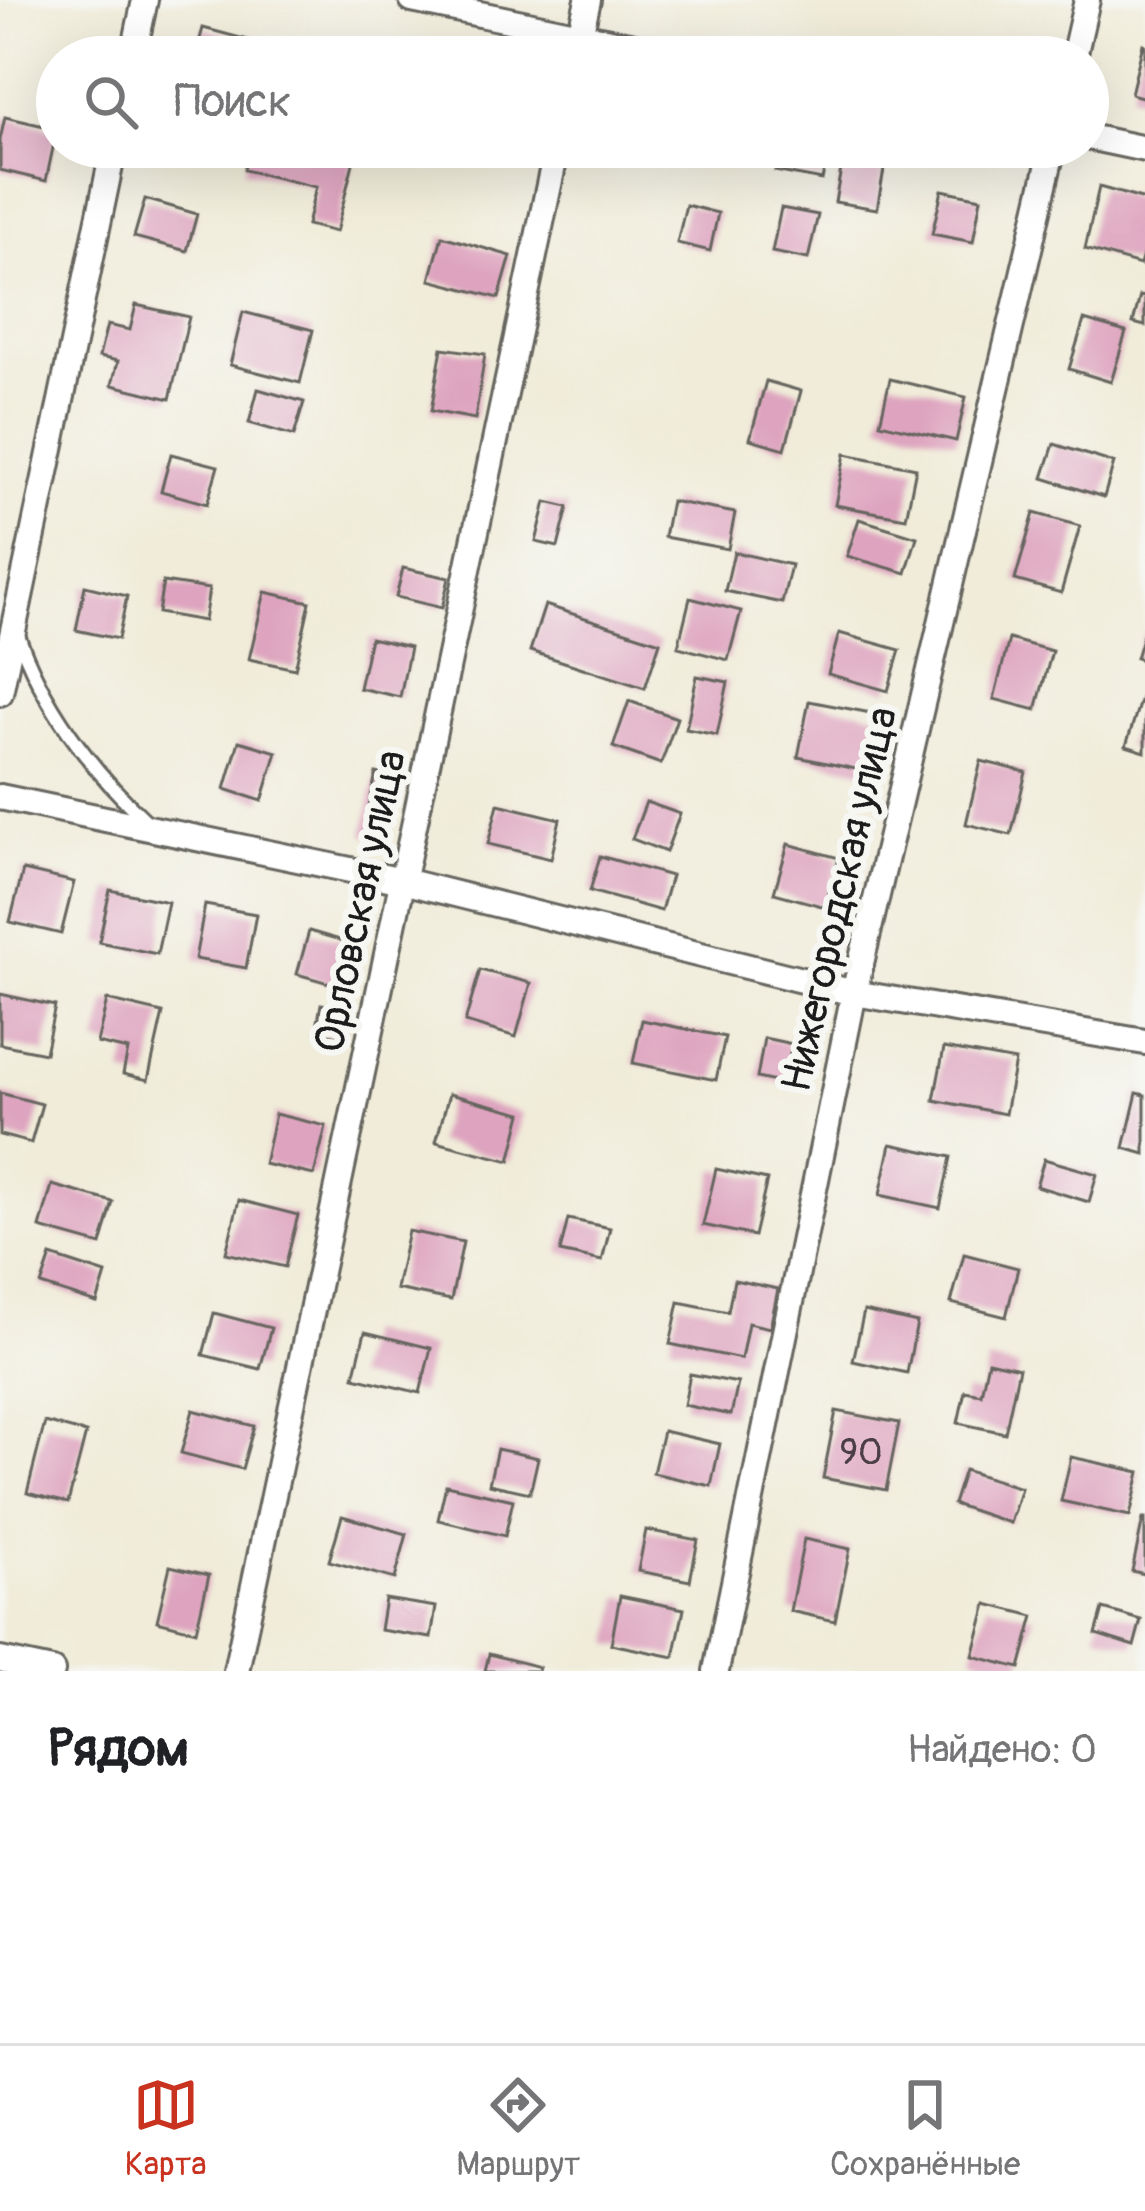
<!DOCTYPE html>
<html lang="ru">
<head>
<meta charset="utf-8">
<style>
  :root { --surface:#fff; --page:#f2f2f2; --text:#202124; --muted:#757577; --line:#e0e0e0; --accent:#c8321e }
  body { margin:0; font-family:Pangolin,sans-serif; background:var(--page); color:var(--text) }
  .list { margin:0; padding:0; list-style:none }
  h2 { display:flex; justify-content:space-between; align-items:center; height:156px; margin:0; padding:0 48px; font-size:51px }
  h2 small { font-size:39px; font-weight:400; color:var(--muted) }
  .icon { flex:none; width:66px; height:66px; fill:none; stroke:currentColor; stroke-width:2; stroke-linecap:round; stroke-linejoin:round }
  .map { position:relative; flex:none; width:1145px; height:1671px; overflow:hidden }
  .search { position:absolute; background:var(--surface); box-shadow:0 12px 48px #0002; left:36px; right:36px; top:36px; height:132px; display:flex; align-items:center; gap:30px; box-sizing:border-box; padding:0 42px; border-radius:66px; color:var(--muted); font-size:45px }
  .sheet { height:372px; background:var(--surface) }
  nav { display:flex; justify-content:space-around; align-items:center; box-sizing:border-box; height:168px; border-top:3px solid var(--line); background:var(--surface); font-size:33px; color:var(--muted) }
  nav a { display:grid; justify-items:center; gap:6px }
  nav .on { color:var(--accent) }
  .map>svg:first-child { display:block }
  .building { fill:#dea4bf }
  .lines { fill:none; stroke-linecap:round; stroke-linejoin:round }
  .service-casing { stroke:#66655e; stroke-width:18 }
  .minor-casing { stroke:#66655e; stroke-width:30 }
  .service { stroke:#fff; stroke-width:12 }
  .minor { stroke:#fff; stroke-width:24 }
  .labels { text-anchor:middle; stroke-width:12; stroke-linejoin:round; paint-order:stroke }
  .number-label { font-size:36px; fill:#4c3e45 }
  .street-label { font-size:42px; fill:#1c1c1c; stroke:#f6f6f2 }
</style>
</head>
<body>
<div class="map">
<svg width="1145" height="1671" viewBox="0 0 1145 1671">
  <rect width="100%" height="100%" fill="#f6f6f2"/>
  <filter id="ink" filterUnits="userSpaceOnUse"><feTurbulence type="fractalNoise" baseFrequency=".00833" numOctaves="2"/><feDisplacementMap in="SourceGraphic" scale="24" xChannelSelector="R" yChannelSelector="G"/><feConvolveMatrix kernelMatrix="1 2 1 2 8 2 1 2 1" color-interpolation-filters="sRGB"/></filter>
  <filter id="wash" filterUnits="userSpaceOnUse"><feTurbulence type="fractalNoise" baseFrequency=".004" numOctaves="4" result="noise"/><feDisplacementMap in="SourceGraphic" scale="48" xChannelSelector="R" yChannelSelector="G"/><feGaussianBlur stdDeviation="2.7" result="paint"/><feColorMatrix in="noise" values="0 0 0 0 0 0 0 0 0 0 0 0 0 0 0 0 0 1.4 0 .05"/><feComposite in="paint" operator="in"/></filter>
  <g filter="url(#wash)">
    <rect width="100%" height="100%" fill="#f0ecd9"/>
    <g id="blocks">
      <g class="building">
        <path d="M203 28 256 42 252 57H195Z"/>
        <path d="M1143 44 1145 45V98L1131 94Z"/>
        <path d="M5 117 57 129 46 181 0 170V140Z"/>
        <path d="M250 147H357L336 232 307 225 316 187 244 170Z"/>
        <path d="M780 147H829L822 180 775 171Z"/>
        <path d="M845 147H888L877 209 835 202Z"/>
        <path d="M1099 187 1145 200V248L1140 265 1085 249Z"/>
        <path d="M942 190 981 198 973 242 932 234Z"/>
        <path d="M145 199 197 214 187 251 134 237Z"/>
        <path d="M686 205 718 213 710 251 677 243Z"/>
        <path d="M781 208 818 215 808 259 772 252Z"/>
        <path d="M442 236 511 256 499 298 430 280Z"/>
        <path d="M1140 296 1145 297V326L1133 323Z"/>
        <path d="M136 305 189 317 170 399 112 385 118 361 99 357 107 325 130 330Z"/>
        <path d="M243 312 313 330 300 383 230 365Z"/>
        <path d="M1084 320 1126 332 1111 382 1069 369Z"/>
        <path d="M442 348 485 354 475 419 431 411Z"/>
        <path d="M890 379 966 397 956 441 880 423Z"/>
        <path d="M766 381 801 391 785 449 750 439Z"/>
        <path d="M258 389 304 402 294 436 249 423Z"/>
        <path d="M1054 444 1114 463 1104 497 1043 478Z"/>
        <path d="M171 454 218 466 207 504 161 491Z"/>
        <path d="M845 454 916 468 906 518 835 505Z"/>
        <path d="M671 501 735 513 728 549 664 537Z"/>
        <path d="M546 502 568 507 558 547 536 542Z"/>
        <path d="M1034 513 1080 526 1061 593 1015 580Z"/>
        <path d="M859 519 917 537 906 573 847 556Z"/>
        <path d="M734 552 791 565 782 603 725 591Z"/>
        <path d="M403 568 449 578 442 608 396 597Z"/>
        <path d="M163 582 209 589 204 621 158 613Z"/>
        <path d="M85 586 127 596 118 639 76 630Z"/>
        <path d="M265 592 310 602 295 669 249 659Z"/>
        <path d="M690 598 741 611 728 660 678 647Z"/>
        <path d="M545 605 660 642 645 688 530 651Z"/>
        <path d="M1144 631H1145V661L1136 658Z"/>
        <path d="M839 633 900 650 888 691 828 674Z"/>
        <path d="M370 638 410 647 400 697 359 688Z"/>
        <path d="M1009 639 1052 651 1036 710 994 699Z"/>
        <path d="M697 676 728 682 717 735 686 729Z"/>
        <path d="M1144 688H1145V752L1126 746Z"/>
        <path d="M629 701 677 718 661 764 613 747Z"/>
        <path d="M809 701 881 715 870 772 798 757Z"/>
        <path d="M239 741 277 752 262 801 225 789Z"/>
        <path d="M981 761 1026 772 1011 835 966 824Z"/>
        <path d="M376 773 396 777 384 839 363 835Z"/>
        <path d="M646 802 680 814 666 852 632 839Z"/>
        <path d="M498 804 560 819 551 859 488 844Z"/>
        <path d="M788 844 839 858 825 907 774 893Z"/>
        <path d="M600 856 671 876 661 911 590 891Z"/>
        <path d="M23 870 74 882 61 934 10 922Z"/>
        <path d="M110 890 168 902 157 954 99 942Z"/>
        <path d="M205 905 256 914 246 968 195 959Z"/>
        <path d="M309 931 361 946 349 989 297 974Z"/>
        <path d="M480 970 531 983 516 1037 465 1022Z"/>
        <path d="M0 994 55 1006 45 1053 0 1044Z"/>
        <path d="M107 1000 163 1013 148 1080 123 1074 128 1050 97 1043Z"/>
        <path d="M321 1004 349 1009 344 1037 316 1032Z"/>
        <path d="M642 1020 725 1037 716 1080 633 1063Z"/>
        <path d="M764 1038 792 1044 784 1084 757 1078Z"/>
        <path d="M944 1048 1015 1061 1005 1114 934 1100Z"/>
        <path d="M0 1093 42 1104 31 1143 0 1135Z"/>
        <path d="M1137 1093 1145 1095V1154L1124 1148Z"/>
        <path d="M449 1094 522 1113 510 1161 436 1142Z"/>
        <path d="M275 1114 326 1126 314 1175 264 1164Z"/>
        <path d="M891 1144 951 1157 940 1208 880 1195Z"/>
        <path d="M1044 1159 1097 1174 1089 1202 1036 1186Z"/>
        <path d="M716 1169 767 1180 754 1236 703 1225Z"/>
        <path d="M52 1185 113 1202 101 1245 40 1228Z"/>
        <path d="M239 1200 298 1215 285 1267 226 1253Z"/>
        <path d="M568 1219 610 1228 602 1261 560 1252Z"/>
        <path d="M408 1231 463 1242 451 1300 396 1289Z"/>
        <path d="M964 1254 1018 1268 1006 1317 951 1303Z"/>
        <path d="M51 1256 106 1274 97 1303 41 1285Z"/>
        <path d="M734 1280 778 1289 770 1328 748 1323 741 1359 670 1344 679 1302 728 1312Z"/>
        <path d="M864 1311 917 1323 907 1373 853 1361Z"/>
        <path d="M214 1313 271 1328 260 1369 203 1355Z"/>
        <path d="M365 1332 431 1348 420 1393 354 1377Z"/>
        <path d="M988 1361 1019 1368 1005 1433 958 1423 965 1391 981 1394Z"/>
        <path d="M690 1374 738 1383 731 1415 684 1405Z"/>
        <path d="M193 1410 254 1426 242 1469 181 1453Z"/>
        <path d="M836 1411 899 1423 886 1490 823 1478Z"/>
        <path d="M45 1422 86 1433 68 1503 27 1493Z"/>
        <path d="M663 1431 720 1444 711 1486 653 1473Z"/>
        <path d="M497 1449 538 1458 530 1493 489 1484Z"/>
        <path d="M1071 1457 1140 1472 1130 1516 1061 1501Z"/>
        <path d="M964 1470 1021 1488 1010 1523 953 1504Z"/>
        <path d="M446 1485 513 1500 505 1536 438 1520Z"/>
        <path d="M342 1516 407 1534 395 1579 329 1561Z"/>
        <path d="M1143 1519H1145V1574L1132 1571Z"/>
        <path d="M646 1530 698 1540 690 1581 638 1571Z"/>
        <path d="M804 1539 850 1549 835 1621 790 1611Z"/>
        <path d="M170 1566 209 1575 196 1631 157 1621Z"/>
        <path d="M620 1596 684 1609 674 1657 611 1644Z"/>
        <path d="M385 1599 436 1607 431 1638 380 1630Z"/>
        <path d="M987 1604 1034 1616 1020 1668 973 1656Z"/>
        <path d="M1103 1609 1141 1620 1134 1646 1096 1634Z"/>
        <path d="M489 1654 539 1667 538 1671H485Z"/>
      </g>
    </g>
  </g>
  <g filter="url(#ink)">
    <use href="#blocks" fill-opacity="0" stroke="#66655e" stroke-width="3"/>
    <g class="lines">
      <defs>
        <path id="service" d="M17 632C41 703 91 770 146 821"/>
        <g id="minor">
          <path d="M412 0 687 57"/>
          <path d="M133 57 145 0"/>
          <path d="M575 57 588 0"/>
          <path d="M1074 57 1087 0"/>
          <path d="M1088 137 1145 149"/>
          <path d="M0 693 114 147"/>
          <path d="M0 797 403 881 854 993 1145 1042"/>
          <path d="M0 1660 52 1671"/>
          <path d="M236 1671 557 147"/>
          <path d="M716 1671 854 993 1053 147"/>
        </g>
      </defs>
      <use href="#service" class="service-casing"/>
      <use href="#minor" class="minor-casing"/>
      <use href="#service" class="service"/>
      <use href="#minor" class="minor"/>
    </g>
  </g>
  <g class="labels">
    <g class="number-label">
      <text x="861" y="1464">90</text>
    </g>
    <g class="street-label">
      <text transform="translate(838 899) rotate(-77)" y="15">Нижегородская улица</text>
      <text transform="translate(359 901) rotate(-78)" y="15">Орловская улица</text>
    </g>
  </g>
</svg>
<div class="search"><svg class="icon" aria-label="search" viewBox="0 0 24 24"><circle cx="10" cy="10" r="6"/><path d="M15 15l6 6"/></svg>Поиск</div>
</div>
<section class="sheet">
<h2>Рядом<small>Найдено: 0</small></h2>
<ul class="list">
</ul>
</section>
<nav>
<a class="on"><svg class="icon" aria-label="map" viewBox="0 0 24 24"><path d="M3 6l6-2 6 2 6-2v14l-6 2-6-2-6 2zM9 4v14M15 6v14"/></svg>Карта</a>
<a><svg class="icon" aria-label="directions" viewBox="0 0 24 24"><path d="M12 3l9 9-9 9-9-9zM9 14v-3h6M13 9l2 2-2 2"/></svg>Маршрут</a>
<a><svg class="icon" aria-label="saved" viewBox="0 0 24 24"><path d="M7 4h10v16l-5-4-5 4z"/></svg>Сохранённые</a>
</nav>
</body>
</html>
